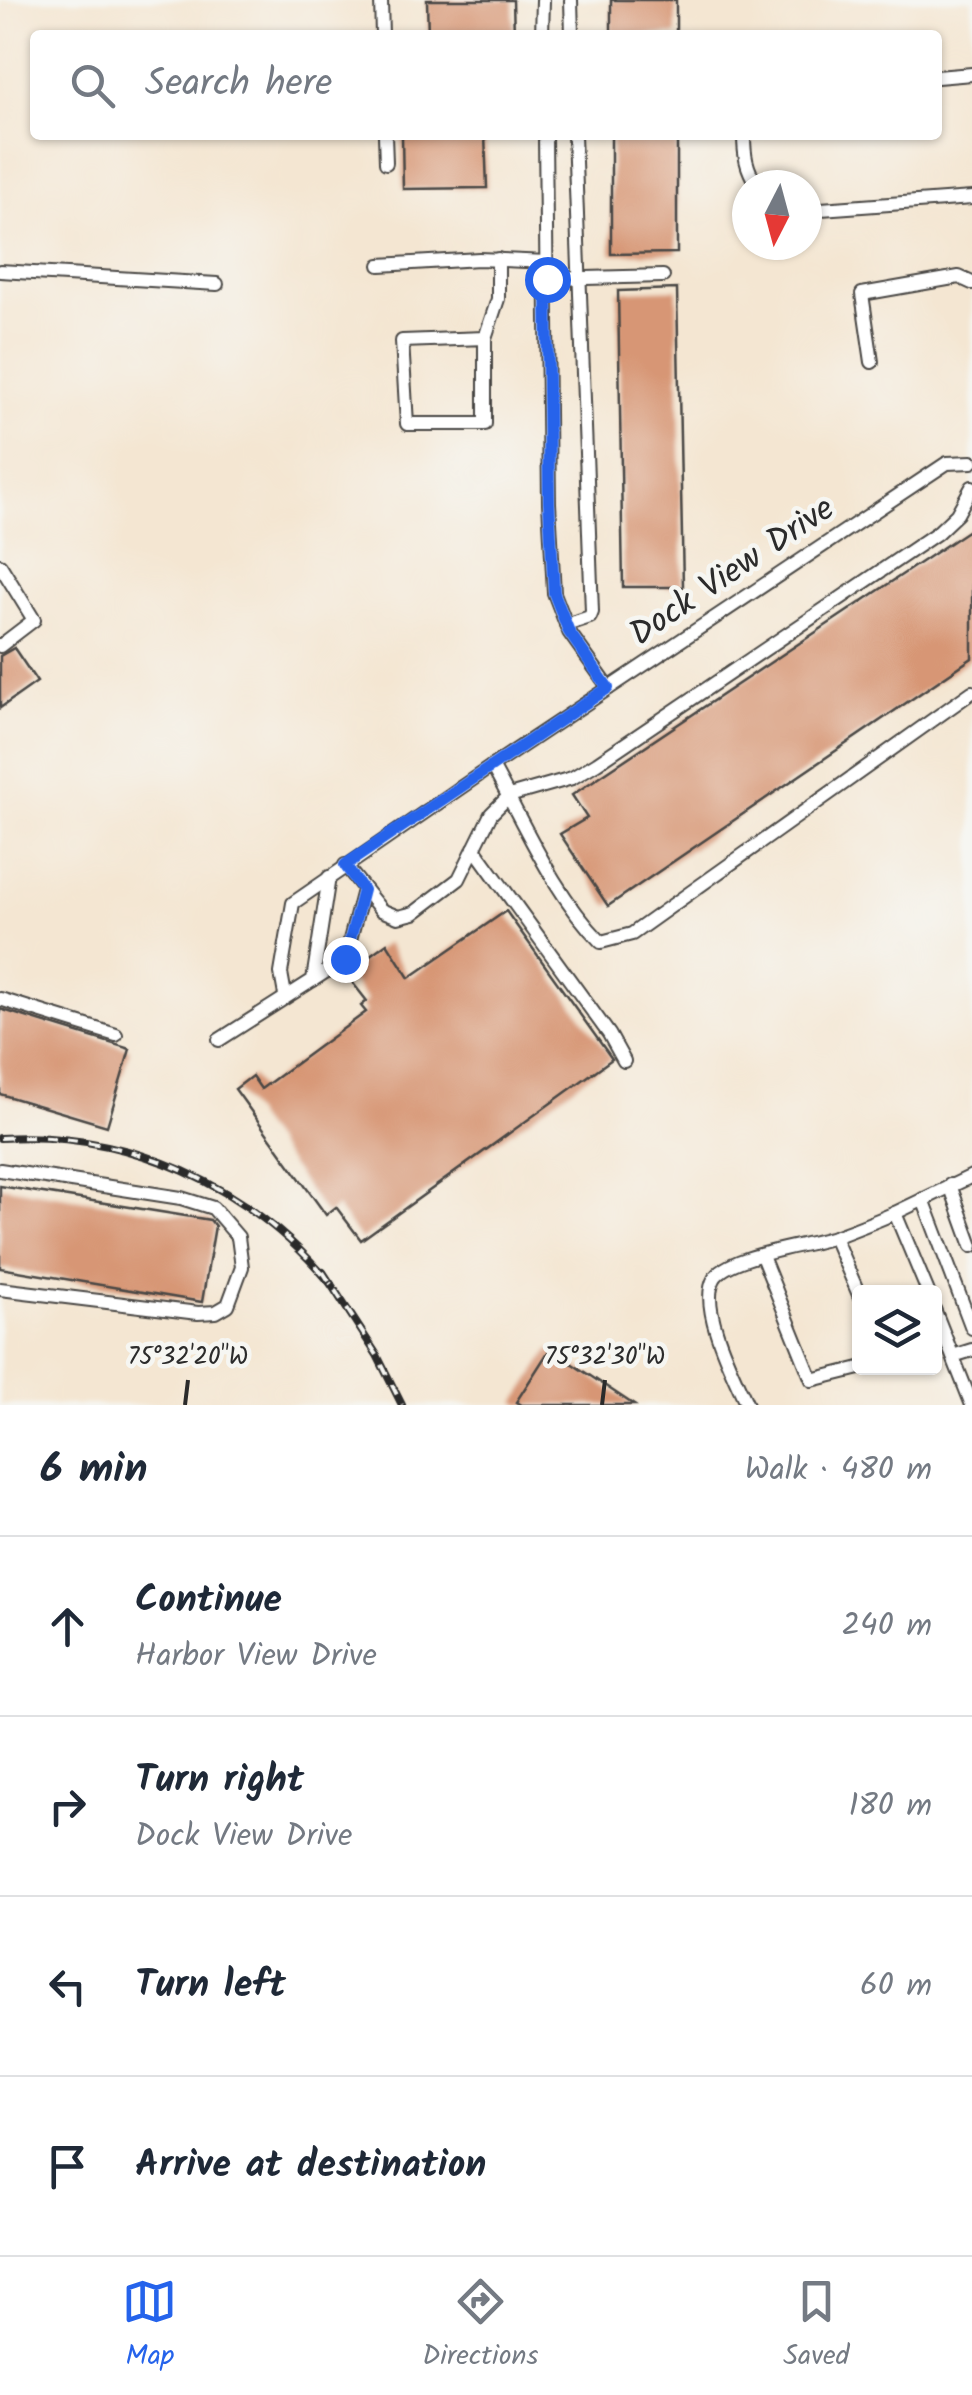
<!DOCTYPE html>
<html lang="en">
<head>
<meta charset="utf-8">
<style>
  :root { --surface:#fff; --page:#f6f6f7; --text:#1f2937; --muted:#747a83; --line:#e0e1e3; --accent:#2563eb }
  body { margin:0; font-family:Kalam,sans-serif; background:var(--page); color:var(--text) }
  .controls { position:absolute; right:30px; bottom:30px; display:grid; overflow:hidden; border-radius:10px; box-shadow:0 2px 8px #0004 }
  .controls button { width:90px; height:90px; display:grid; place-items:center; padding:0; border:0; border-bottom:2px solid var(--line); background:var(--surface); color:var(--text); font:50px sans-serif }
  .compass { position:absolute; left:732px; top:170px; width:90px; height:90px; border-radius:50%; background:var(--surface); box-shadow:0 2px 8px #0004; rotate:186deg }
  .stop { position:absolute; width:30px; height:30px; margin:-22px; border:8px solid #2563eb; border-radius:50%; background:#fff }
  .stop.end { background:#2563eb; border-color:#fff; box-shadow:0 2px 10px #0008 }
  .list { margin:0; padding:0; list-style:none }
  h2 { display:flex; justify-content:space-between; align-items:center; height:130px; margin:0; padding:0 40px; font-size:42px }
  h2 small { font-size:32px; font-weight:400; color:var(--muted) }
  .list li { display:grid; grid-template-columns:65px 1fr auto; gap:30px; align-items:center; box-sizing:border-box; height:180px; padding:0 40px; border-top:2px solid var(--line) }
  .list b { display:block; font-size:38px; white-space:nowrap }
  .list p { margin:0; font-size:32px; white-space:nowrap; color:var(--muted) }
  .list em { font-size:32px; font-style:normal; color:var(--muted) }
  .icon { flex:none; width:55px; height:55px; fill:none; stroke:currentColor; stroke-width:2; stroke-linecap:round; stroke-linejoin:round }
  .map { position:relative; flex:none; width:972px; height:1405px; overflow:hidden }
  .search { position:absolute; background:var(--surface); box-shadow:0 2px 8px #0004; left:30px; right:30px; top:30px; height:110px; display:flex; align-items:center; gap:25px; box-sizing:border-box; padding:0 35px; border-radius:10px; color:var(--muted); font-size:38px }
  .sheet { height:850px; background:var(--surface) }
  nav { display:flex; justify-content:space-around; align-items:center; box-sizing:border-box; height:140px; border-top:2px solid var(--line); background:var(--surface); font-size:28px; color:var(--muted) }
  nav a { display:grid; justify-items:center; gap:5px }
  nav .on { color:var(--accent) }
  .map>svg:first-child { display:block }
  .building { fill:#d79675 }
  .lines { fill:none; stroke-linecap:round; stroke-linejoin:round }
  .minor-casing { stroke:#494744; stroke-width:16 }
  .minor { stroke:#fff; stroke-width:12 }
  .rail-casing { stroke:#2b2b2b; stroke-width:8 }
  .rail { stroke:#f6f6f2; stroke-width:4; stroke-dasharray:11; stroke-linecap:butt }
  .route { stroke:#2563eb; stroke-width:12 }
  .ticks { fill:none; stroke:#2b2b2b; stroke-width:4 }
  .labels { text-anchor:middle; stroke-width:9; stroke-linejoin:round; paint-order:stroke }
  .street-label { font-size:35px; fill:#2b2b2b; stroke:#f6f6f2 }
  .ticks-label { font-size:25px; text-anchor:middle; fill:#2b2b2b; stroke:#f6f6f2; stroke-width:9; stroke-linejoin:round; paint-order:stroke }
</style>
</head>
<body>
<div class="map">
<svg width="972" height="1405" viewBox="0 0 972 1405">
  <rect width="100%" height="100%" fill="#f6f6f2"/>
  <filter id="ink" filterUnits="userSpaceOnUse"><feTurbulence type="fractalNoise" baseFrequency=".01" numOctaves="2"/><feDisplacementMap in="SourceGraphic" scale="20" xChannelSelector="R" yChannelSelector="G"/><feConvolveMatrix kernelMatrix="1 2 1 2 8 2 1 2 1" color-interpolation-filters="sRGB"/></filter>
  <filter id="wash" filterUnits="userSpaceOnUse"><feTurbulence type="fractalNoise" baseFrequency=".0048" numOctaves="4" result="noise"/><feDisplacementMap in="SourceGraphic" scale="40" xChannelSelector="R" yChannelSelector="G"/><feGaussianBlur stdDeviation="2.25" result="paint"/><feColorMatrix in="noise" values="0 0 0 0 0 0 0 0 0 0 0 0 0 0 0 0 0 1.4 0 .05"/><feComposite in="paint" operator="in"/></filter>
  <g filter="url(#wash)">
    <rect width="100%" height="100%" fill="#f4e6d2"/>
    <g id="blocks">
      <g class="building">
        <path d="M427 0H513L514 35H428Z"/>
        <rect x="611" y="0" width="65" height="35"/>
        <path d="M402 135H485L487 188 403 189Z"/>
        <path d="M611 135H677V253L611 254Z"/>
        <path d="M677 289 683 587H623L618 291Z"/>
        <path d="M972 528V658L608 906 560 834 587 818 572 795Z"/>
        <path d="M14 648 37 682 0 708V656Z"/>
        <path d="M506 911 612 1059 361 1240 336 1207 326 1215 235 1089 252 1076 261 1089 366 1012 361 1006 367 1001 345 973 387 943 409 978Z"/>
        <path d="M0 1009 130 1049 107 1126 0 1094Z"/>
        <path d="M0 1186 210 1220 215 1226 202 1302 0 1268Z"/>
        <path d="M550 1349 634 1405H521L516 1402Z"/>
      </g>
    </g>
  </g>
  <g filter="url(#ink)">
    <use href="#blocks" fill-opacity="0" stroke="#494744" stroke-width="2.5"/>
    <g class="lines">
      <defs>
        <g id="minor">
          <path d="M381 0 382 35"/>
          <path d="M571 0 572 35"/>
          <path d="M542 35 543 0"/>
          <path d="M937 77 972 74"/>
          <path d="M385 135 386 163"/>
          <path d="M545 135 549 503 554 593 569 632 609 688"/>
          <path d="M744 135C744 155 746 168 757 185"/>
          <path d="M807 210 972 198"/>
          <path d="M380 265 479 259 547 262"/>
          <path d="M0 271 217 284"/>
          <path d="M547 279 663 276"/>
          <path d="M485 338 402 341 407 424H485V338L498 299V259"/>
          <path d="M872 362 862 294 959 277 972 283"/>
          <path d="M0 565 34 620 0 646"/>
          <path d="M566 625 590 617 592 612 574 135"/>
          <path d="M492 766C525 825 553 893 601 942L632 934 972 692"/>
          <path d="M474 848 609 1034 624 1061"/>
          <path d="M345 865 381 910 398 917 414 913 459 879 491 814 509 796 572 778 597 763 937 533 957 514 972 487"/>
          <path d="M313 980 345 959 363 890"/>
          <path d="M285 995 281 973 293 903 492 766 947 463 972 462"/>
          <path d="M0 999 116 1035"/>
          <path d="M219 1040 313 980 329 877"/>
          <path d="M0 1170 181 1198 213 1208 238 1237 242 1267 228 1305 216 1312 198 1313 0 1289"/>
          <path d="M950 1185 972 1246"/>
          <path d="M923 1199 972 1328"/>
          <path d="M895 1213 972 1176"/>
          <path d="M834 1237 860 1297"/>
          <path d="M762 1256 812 1380 860 1368"/>
          <path d="M934 1309 972 1405"/>
          <path d="M953 1356 972 1350"/>
          <path d="M747 1405C735 1377 698 1308 714 1279 726 1255 810 1246 837 1236 856 1229 876 1221 895 1213L928 1292"/>
        </g>
      </defs>
      <use href="#minor" class="minor-casing"/>
      <use href="#minor" class="minor"/>
      <defs>
        <g id="rail">
          <path d="M0 1138C129 1130 249 1185 331 1284"/>
          <path d="M323 1272 377 1355 402 1405"/>
        </g>
      </defs>
      <use href="#rail" class="rail-casing"/>
      <use href="#rail" class="rail"/>
    </g>
  </g>
  <g class="lines" filter="url(#ink)">
    <path class="route" d="M345 959 363 890 345 865 608 688 569 632 554 593 549 502 547 279"/>
  </g>
  <path class="ticks" d="M185 1405 188 1380M602 1405 605 1380"/>
  <g class="labels">
    <g class="street-label">
      <text transform="translate(731 570) rotate(-34)" y="12">Dock View Drive</text>
    </g>
  </g>
  <g class="ticks-label">
    <text x="188" y="1364">75°32'20"W</text>
    <text x="605" y="1364">75°32'30"W</text>
  </g>
</svg>
<div class="controls">
<button><svg class="icon" aria-label="layers" viewBox="0 0 24 24"><path d="M12 4l9 5-9 5-9-5zM3 14l9 5 9-5"/></svg></button>
</div>
<svg class="compass" viewBox="-18 -18 36 36"><path d="M0-13l5 13h-10z" fill="#e53935"/><path d="M0 13l5-13h-10z" fill="#747a83"/></svg>
<div class="stop" style="left:547px;top:279px"></div>
<div class="stop end" style="left:345px;top:959px"></div>
<div class="search"><svg class="icon" aria-label="search" viewBox="0 0 24 24"><circle cx="10" cy="10" r="6"/><path d="M15 15l6 6"/></svg>Search here</div>
</div>
<section class="sheet">
<h2>6 min<small>Walk · 480 m</small></h2>
<ul class="list">
<li><svg class="icon" aria-label="ahead" viewBox="0 0 24 24"><path d="M12 20V5M6 11l6-6 6 6"/></svg><div><b>Continue</b><p>Harbor View Drive</p></div><em>240 m</em></li>
<li><svg class="icon" aria-label="right" viewBox="0 0 24 24"><path d="M7 20v-9h11M14 6l5 5-5 5"/></svg><div><b>Turn right</b><p>Dock View Drive</p></div><em>180 m</em></li>
<li><svg class="icon" aria-label="left" viewBox="0 0 24 24"><path d="M17 20v-9H6M10 6l-5 5 5 5"/></svg><div><b>Turn left</b></div><em>60 m</em></li>
<li><svg class="icon" aria-label="arrive" viewBox="0 0 24 24"><path d="M6 21V4h12l-3 4 3 4H6"/></svg><div><b>Arrive at destination</b></div></li>
</ul>
</section>
<nav>
<a class="on"><svg class="icon" aria-label="map" viewBox="0 0 24 24"><path d="M3 6l6-2 6 2 6-2v14l-6 2-6-2-6 2zM9 4v14M15 6v14"/></svg>Map</a>
<a><svg class="icon" aria-label="directions" viewBox="0 0 24 24"><path d="M12 3l9 9-9 9-9-9zM9 14v-3h6M13 9l2 2-2 2"/></svg>Directions</a>
<a><svg class="icon" aria-label="saved" viewBox="0 0 24 24"><path d="M7 4h10v16l-5-4-5 4z"/></svg>Saved</a>
</nav>
</body>
</html>
